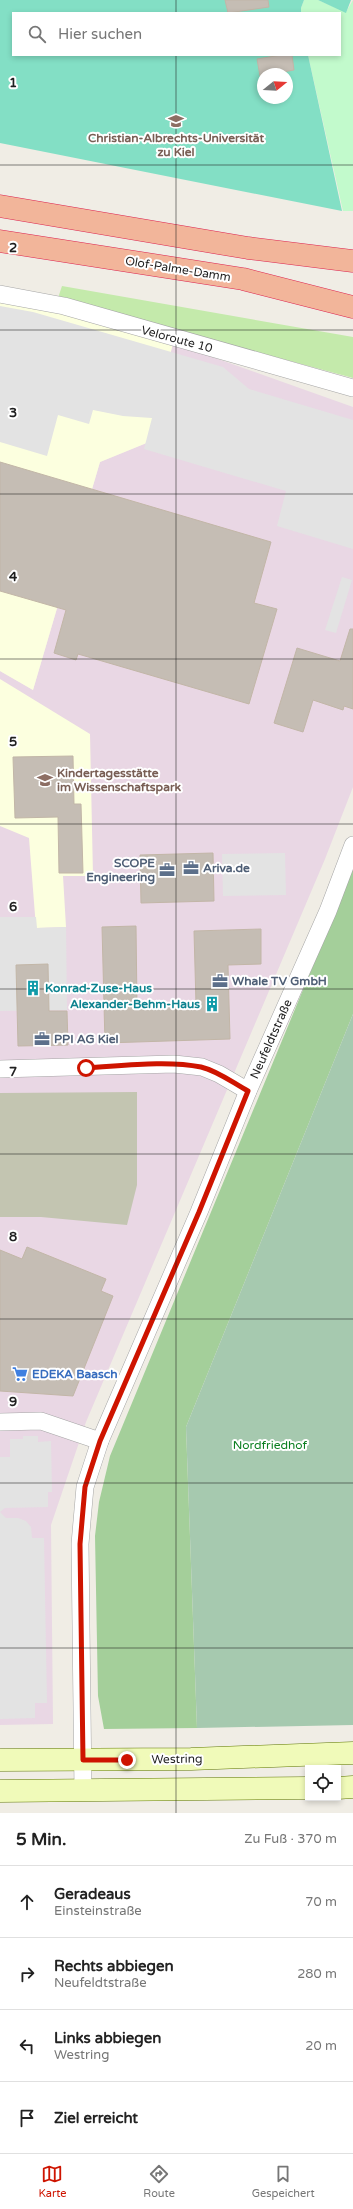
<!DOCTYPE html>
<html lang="de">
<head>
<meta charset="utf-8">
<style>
  :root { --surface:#fff; --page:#f6f6f6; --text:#222; --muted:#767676; --line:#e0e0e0; --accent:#ce1400 }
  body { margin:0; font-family:"Varela Round",sans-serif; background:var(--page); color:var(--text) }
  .controls { position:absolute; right:12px; bottom:12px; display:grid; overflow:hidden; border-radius:0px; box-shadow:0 2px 6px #0003 }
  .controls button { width:36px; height:36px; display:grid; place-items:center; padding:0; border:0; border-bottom:1px solid var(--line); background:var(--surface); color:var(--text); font:20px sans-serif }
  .compass { position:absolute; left:257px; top:68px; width:36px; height:36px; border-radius:50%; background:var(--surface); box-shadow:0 2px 6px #0003; rotate:72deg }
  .stop { position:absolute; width:12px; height:12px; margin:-9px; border:3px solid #ce1400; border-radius:50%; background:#fff }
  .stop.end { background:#ce1400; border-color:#fff; box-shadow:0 1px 4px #0008 }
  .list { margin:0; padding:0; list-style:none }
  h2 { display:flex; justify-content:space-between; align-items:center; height:52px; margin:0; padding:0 16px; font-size:17px }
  h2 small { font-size:13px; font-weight:400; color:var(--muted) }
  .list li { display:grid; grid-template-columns:26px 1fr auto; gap:12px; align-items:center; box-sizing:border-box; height:72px; padding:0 16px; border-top:1px solid var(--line) }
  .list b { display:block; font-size:15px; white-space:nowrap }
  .list p { margin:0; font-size:13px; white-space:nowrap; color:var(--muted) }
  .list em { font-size:13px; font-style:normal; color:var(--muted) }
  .icon { flex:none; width:22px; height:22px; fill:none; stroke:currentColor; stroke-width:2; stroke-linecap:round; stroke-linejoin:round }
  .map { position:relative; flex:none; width:353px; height:1813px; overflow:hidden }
  .search { position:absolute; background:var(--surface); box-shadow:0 2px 6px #0003; left:12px; right:12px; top:12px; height:44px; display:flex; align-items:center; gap:10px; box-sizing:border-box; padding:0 14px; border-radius:0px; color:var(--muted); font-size:15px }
  .sheet { height:340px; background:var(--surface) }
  nav { display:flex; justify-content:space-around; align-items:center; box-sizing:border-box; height:56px; border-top:1px solid var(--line); background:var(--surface); font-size:11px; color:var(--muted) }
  nav a { display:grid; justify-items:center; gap:2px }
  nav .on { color:var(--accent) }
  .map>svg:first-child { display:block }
  .industrial { fill:#e9d7e4 }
  .education { fill:#fcffdf }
  .construction { fill:#c3c5b1 }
  .grass { fill:#c4eaab }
  .forest { fill:#a4cf9a }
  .cemetery { fill:#a6c9af }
  .park { fill:#c2facc }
  .pitch { fill:#83dfc5; fill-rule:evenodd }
  .parking { fill:#e3e3e3 }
  .building { fill:#c5bdb4; stroke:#c2b6a7 }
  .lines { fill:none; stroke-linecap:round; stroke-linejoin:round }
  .minor-casing { stroke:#a6a6a6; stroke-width:18 }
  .secondary-casing { stroke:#607804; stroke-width:23 }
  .trunk-casing { stroke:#dc2451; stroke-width:23 }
  .minor { stroke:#fff; stroke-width:17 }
  .secondary { stroke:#f0fab9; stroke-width:22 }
  .trunk { stroke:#f2b59a; stroke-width:22 }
  .route { stroke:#ce1400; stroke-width:5 }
  .grid { fill:none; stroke:#1f1f1f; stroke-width:1; stroke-opacity:0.55 }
  .labels { text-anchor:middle; stroke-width:4; stroke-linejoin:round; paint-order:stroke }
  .education-label { font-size:12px; font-weight:bold; fill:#785e54; stroke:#fff }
  .street-label { font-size:12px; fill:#1f1f1f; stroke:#fff }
  .service-label { font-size:12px; font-weight:bold; fill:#4e5e75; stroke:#fff; text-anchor:start }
  .culture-label { font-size:12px; font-weight:bold; fill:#0d838f; stroke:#fff; text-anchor:start }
  .shop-label { font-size:12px; font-weight:bold; fill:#366cbe; stroke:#fff; text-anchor:start }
  .park-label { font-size:12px; fill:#0b7f20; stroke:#fff }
  .grid-label { font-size:13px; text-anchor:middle; font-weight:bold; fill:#1f1f1f; stroke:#fff; stroke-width:4; stroke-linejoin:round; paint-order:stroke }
</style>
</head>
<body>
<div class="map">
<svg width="353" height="1813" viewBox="0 0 353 1813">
  <rect width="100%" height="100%" fill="#f0ede5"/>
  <path class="industrial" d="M173 343 353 407V787L325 859 86 1422 51 1525 53 1724 0 1725V671L33 690 100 462 149 442Z"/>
  <g class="education">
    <path d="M0 300 36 307 173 343 149 442 100 462 33 690 0 671Z"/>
    <path d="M0 679 90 734 93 876H63L66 927 36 928 29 838 0 826Z"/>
  </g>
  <path class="construction" d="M137 1092V1185L127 1225 41 1217H0V1093Z"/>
  <path class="grass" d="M62 286 353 337V378L58 298Z"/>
  <path class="forest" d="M353 869V1014L186 1427 197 1728 104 1729 98 1696 95 1536 99 1502 110 1456Z"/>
  <path class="cemetery" d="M353 1014V1725L197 1728 186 1427Z"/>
  <path class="park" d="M304 0H318L346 12 353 0V211H343L308 55H340V13H301V8Z"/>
  <g class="pitch">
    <path d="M0 0H304L301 8V13H13V55H308L342 211 0 143ZM263 74H287V98H263Z"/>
    <path d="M318 0H351L346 13Z"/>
  </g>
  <g class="parking">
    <path d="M0 306 33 312 223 367 249 389 353 420V549L277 526 286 491 144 449 152 418 123 416 93 410 89 424 58 415 47 456 0 442Z"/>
    <path d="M342 577 352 580 336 633 325 630Z"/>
    <path d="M285 853 286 895 223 896 222 854Z"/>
    <path d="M0 917H36L37 928 66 927 67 1010 0 1011Z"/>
    <path d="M23 1436H38V1442L51 1441 52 1492H48V1507L5 1508 0 1512V1457H10V1439H23Z"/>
    <path d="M0 1512 6 1518H18L26 1521 31 1527 32 1538H44L47 1703H35V1718L0 1719Z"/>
  </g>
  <g class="building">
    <path d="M225 0H268L269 7 228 13Z"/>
    <path d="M281 55H292L294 70 260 76 257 59Z"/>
    <path d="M0 462 271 542 254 603 277 609 249 704 78 654 76 660 54 653 66 610 0 591Z"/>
    <path d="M350 629H353V709L344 706 343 710 313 700 303 732 274 723 297 648 340 661Z"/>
    <path d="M73 756 74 804H81L83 873H59L58 817 15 818 13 757Z"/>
    <path d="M213 853 214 901 141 903 140 855Z"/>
    <path d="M136 926 137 1006 196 1004 194 931 261 929V964L228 965 230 1039 105 1043 102 927Z"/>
    <path d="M48 964 49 1011H67L68 1045 18 1046 16 965Z"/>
    <path d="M27 1247 106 1279 101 1291 113 1296 73 1396 0 1391V1250L22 1259Z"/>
  </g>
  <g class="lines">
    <defs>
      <g id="minor">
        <path d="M0 294 64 306 353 388"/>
        <path d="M0 1069 174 1064 202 1067 219 1074 248 1091"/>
        <path d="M0 1422 41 1421 100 1441"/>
        <path d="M83 1790 80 1544 85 1487 100 1441 199 1212 248 1091 328 911 353 845"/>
      </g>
      <g id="secondary">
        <path d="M0 1760 191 1759 353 1753"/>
        <path d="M338 1788 353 1787"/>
        <path d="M0 1791 308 1788"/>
      </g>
      <g id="trunk">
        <path d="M0 206 248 248 353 261"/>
        <path d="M0 241 243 279 353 307"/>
      </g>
    </defs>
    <use href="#minor" class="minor-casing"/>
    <use href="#secondary" class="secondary-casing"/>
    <use href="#trunk" class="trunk-casing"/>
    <use href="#minor" class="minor"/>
    <use href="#secondary" class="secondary"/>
    <use href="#trunk" class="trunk"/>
  </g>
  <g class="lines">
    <path class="route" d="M86 1068C122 1066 166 1060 201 1067 218 1071 233 1083 248 1091L199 1212 100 1441 85 1487 80 1544 83 1760H127"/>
  </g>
  <path class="grid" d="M176 0V13M176 55V1813M0 165H353M0 330H353M0 494H353M0 659H353M0 824H353M0 989H353M0 1154H353M0 1319H353M0 1483H353M0 1648H353"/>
  <defs>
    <symbol id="university-bare" viewBox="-9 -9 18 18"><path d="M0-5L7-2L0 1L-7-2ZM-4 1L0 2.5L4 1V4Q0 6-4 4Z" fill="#8d6e63" stroke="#fff" stroke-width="2.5" paint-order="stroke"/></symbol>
    <symbol id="school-bare" viewBox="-9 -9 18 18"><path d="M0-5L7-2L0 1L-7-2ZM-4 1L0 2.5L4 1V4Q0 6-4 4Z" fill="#8d6e63" stroke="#fff" stroke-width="2.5" paint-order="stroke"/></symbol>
    <symbol id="office-bare" viewBox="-9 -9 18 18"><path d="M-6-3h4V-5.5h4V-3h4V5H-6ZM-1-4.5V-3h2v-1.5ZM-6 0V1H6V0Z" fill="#5c6f8a" stroke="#fff" stroke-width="2.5" paint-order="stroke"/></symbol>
    <symbol id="building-bare" viewBox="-9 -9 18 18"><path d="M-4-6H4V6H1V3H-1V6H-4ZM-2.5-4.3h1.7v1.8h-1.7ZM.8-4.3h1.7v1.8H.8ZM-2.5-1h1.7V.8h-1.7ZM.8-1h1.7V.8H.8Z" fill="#0f9aa8" stroke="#fff" stroke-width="2.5" paint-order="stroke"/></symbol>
    <symbol id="supermarket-bare" viewBox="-9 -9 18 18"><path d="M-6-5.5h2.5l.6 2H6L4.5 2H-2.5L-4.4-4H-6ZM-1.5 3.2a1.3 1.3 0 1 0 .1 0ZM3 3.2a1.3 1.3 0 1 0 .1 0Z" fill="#3f7fe0" stroke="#fff" stroke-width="2.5" paint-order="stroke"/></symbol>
  </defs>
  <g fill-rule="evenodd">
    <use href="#university-bare" x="165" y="110" width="22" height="22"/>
    <use href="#school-bare" x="34" y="769" width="22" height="22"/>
    <use href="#office-bare" x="180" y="857" width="22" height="22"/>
    <use href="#office-bare" x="156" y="859" width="22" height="22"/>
    <use href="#office-bare" x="209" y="970" width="22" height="22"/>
    <use href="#building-bare" x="22" y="977" width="22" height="22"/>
    <use href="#building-bare" x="201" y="993" width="22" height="22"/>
    <use href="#office-bare" x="31" y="1028" width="22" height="22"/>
    <use href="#supermarket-bare" x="9" y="1363" width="22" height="22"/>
  </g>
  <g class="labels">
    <g class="education-label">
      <text x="176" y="142">Christian-Albrechts-Universität<tspan x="176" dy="14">zu Kiel</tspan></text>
      <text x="57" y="777" text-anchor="start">Kindertagesstätte<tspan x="57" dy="14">im Wissenschaftspark</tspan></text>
    </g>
    <g class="street-label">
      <text transform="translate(178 269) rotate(9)" y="4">Olof-Palme-Damm</text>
      <text transform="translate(177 339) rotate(15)" y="4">Veloroute 10</text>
      <text transform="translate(271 1039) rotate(-66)" y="4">Neufeldtstraße</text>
      <text transform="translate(177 1759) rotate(-1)" y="4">Westring</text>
    </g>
    <g class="service-label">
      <text x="155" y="867" text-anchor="end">SCOPE<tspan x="155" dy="14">Engineering</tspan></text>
      <text x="203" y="872">Ariva.de</text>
      <text x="232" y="985">Whale TV GmbH</text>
      <text x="54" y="1043">PPI AG Kiel</text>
    </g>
    <g class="culture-label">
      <text x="45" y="992">Konrad-Zuse-Haus</text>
      <text x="200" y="1008" text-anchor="end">Alexander-Behm-Haus</text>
    </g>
    <g class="shop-label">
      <text x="32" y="1378">EDEKA Baasch</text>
    </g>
    <g class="park-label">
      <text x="270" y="1449">Nordfriedhof</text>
    </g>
  </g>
  <g class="grid-label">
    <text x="13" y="87">1</text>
    <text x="13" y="252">2</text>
    <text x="13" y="417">3</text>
    <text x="13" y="581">4</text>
    <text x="13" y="746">5</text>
    <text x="13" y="911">6</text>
    <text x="13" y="1076">7</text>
    <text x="13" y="1241">8</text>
    <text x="13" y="1406">9</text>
  </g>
</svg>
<div class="controls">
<button><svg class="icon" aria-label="locate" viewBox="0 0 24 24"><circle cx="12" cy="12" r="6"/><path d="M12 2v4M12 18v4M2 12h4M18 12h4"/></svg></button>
</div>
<svg class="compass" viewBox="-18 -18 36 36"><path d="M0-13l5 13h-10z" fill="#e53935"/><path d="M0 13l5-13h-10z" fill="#767676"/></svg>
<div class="stop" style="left:86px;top:1068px"></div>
<div class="stop end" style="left:127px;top:1760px"></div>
<div class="search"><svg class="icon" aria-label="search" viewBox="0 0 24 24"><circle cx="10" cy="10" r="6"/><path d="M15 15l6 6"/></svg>Hier suchen</div>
</div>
<section class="sheet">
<h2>5 Min.<small>Zu Fuß · 370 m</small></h2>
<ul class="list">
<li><svg class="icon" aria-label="ahead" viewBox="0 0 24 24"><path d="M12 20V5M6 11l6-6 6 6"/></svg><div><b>Geradeaus</b><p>Einsteinstraße</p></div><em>70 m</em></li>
<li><svg class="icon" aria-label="right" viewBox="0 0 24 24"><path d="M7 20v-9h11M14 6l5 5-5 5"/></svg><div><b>Rechts abbiegen</b><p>Neufeldtstraße</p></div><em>280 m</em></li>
<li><svg class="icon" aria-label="left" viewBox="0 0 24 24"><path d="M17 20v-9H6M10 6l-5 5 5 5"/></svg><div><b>Links abbiegen</b><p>Westring</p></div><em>20 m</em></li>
<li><svg class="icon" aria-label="arrive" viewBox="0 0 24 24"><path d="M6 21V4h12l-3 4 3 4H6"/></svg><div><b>Ziel erreicht</b></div></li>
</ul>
</section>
<nav>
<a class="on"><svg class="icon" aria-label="map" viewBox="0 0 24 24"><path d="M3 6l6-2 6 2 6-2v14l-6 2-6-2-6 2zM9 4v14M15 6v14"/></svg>Karte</a>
<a><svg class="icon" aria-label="directions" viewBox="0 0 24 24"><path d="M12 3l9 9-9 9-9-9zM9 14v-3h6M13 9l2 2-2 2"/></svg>Route</a>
<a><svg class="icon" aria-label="saved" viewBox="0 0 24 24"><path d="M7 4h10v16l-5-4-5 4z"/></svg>Gespeichert</a>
</nav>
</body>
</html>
